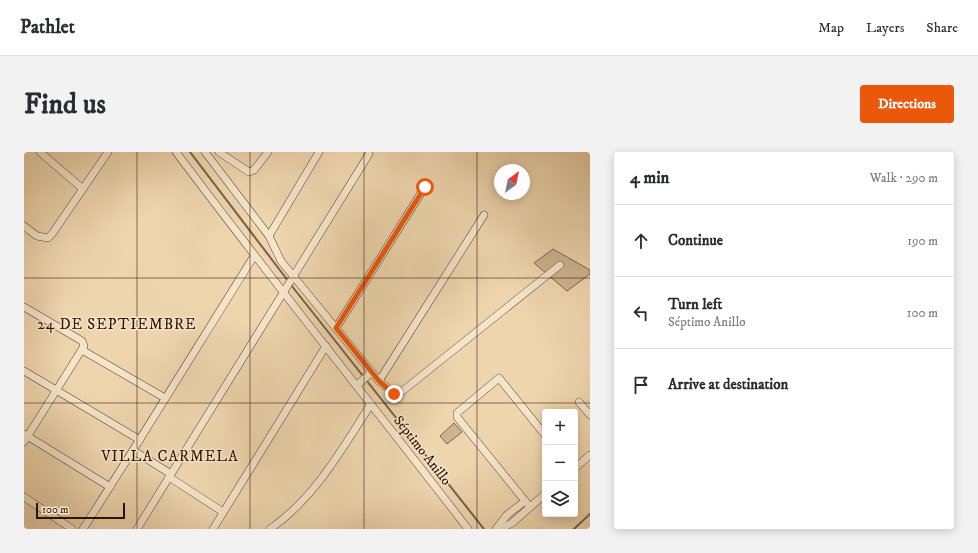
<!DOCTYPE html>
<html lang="en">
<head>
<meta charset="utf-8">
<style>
  :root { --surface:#fff; --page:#f2f2f3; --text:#2b2b33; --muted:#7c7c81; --line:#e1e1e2; --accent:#ea580c }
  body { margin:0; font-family:"IM FELL DW Pica",serif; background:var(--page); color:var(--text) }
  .controls { position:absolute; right:12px; bottom:12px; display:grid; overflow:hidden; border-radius:4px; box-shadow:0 2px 10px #0003 }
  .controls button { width:36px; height:36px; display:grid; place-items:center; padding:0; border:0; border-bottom:1px solid var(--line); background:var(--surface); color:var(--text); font:20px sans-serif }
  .compass { position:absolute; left:470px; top:12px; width:36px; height:36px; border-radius:50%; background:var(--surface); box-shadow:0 2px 10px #0003; rotate:33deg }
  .scale { position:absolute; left:12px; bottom:10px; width:89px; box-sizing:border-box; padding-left:4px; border:2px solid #2e1402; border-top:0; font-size:11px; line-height:14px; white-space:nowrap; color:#2e1402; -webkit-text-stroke:3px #f4e4ca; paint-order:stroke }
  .stop { position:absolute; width:12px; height:12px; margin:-9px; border:3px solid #ea580c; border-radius:50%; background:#fff }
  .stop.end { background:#ea580c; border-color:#fff; box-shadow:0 1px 4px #0008 }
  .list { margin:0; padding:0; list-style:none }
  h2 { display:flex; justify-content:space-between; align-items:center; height:52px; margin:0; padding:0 16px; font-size:17px }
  h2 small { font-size:13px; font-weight:400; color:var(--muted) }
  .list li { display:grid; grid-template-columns:26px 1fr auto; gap:12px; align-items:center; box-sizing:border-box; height:72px; padding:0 16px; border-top:1px solid var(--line) }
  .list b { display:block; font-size:15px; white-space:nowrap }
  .list p { margin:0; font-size:13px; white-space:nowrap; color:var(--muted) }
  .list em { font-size:13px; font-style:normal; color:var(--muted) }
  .icon { flex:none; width:22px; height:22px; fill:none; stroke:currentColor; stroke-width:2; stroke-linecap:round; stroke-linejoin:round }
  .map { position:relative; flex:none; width:566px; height:377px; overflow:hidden; border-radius:4px }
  header { display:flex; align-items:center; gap:24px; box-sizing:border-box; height:56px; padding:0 20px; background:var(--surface); border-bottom:1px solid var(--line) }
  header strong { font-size:19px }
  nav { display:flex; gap:22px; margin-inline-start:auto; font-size:14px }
  .intro { display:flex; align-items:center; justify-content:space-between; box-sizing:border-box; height:96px; padding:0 24px }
  h1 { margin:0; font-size:28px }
  .button { padding:10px 18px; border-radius:4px; background:var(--accent); color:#fff; font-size:14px; font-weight:700 }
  main { display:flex; gap:24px; padding:0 24px }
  aside { flex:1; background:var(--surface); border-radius:4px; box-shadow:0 2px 10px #0003 }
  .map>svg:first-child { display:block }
  .green { fill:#cdb491; stroke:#7e644a }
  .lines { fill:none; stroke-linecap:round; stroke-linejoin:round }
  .stream { stroke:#7a6046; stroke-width:2 }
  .minor-casing { stroke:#5e442d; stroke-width:8 }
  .minor { stroke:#f4e4ca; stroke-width:7 }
  .route { stroke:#ea580c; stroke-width:5 }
  .grid { fill:none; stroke:#2e1402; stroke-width:1; stroke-opacity:0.55 }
  .labels { text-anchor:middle; stroke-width:3; stroke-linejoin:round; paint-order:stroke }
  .street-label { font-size:14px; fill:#2e1402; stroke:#f4e4ca }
  .neighbourhood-label { font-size:15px; letter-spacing:1px; fill:#2e1402; stroke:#f4e4ca }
</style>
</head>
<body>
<header>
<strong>Pathlet</strong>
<nav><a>Map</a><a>Layers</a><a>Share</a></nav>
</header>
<div class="intro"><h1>Find us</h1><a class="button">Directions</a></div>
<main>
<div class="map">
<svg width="566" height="377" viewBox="0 0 566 377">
  <rect width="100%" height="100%" fill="#eed5ae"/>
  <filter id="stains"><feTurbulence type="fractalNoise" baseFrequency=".005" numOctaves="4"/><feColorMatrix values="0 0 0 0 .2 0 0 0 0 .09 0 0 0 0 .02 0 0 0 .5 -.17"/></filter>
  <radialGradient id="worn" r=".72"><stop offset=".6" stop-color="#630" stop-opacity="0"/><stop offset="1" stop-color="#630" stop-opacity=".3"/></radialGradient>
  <g class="green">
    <path d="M529 97 566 118V122L543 139 510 111Z"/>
    <path d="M430 271 438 280 423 292 416 284Z"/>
  </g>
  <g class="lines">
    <g class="stream">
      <path d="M166 0 271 138 460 377"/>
      <path d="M550 377 566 362"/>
    </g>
    <defs>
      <g id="minor">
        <path d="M16 0 59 37"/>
        <path d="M152 0C247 127 347 251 444 377"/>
        <path d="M181 0 245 84 257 109 355 229 371 242 376 241 536 113"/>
        <path d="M195 0 225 20 230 18 244 0"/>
        <path d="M0 74 13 84 24 86 28 82 84 0"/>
        <path d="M245 84 295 0"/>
        <path d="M0 155 58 189 60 194 0 290"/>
        <path d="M312 176 401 35"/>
        <path d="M58 198 141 246"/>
        <path d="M0 219 116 288"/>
        <path d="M355 229 460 63"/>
        <path d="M333 233 348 220"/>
        <path d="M555 250 566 263"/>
        <path d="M0 282 86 335"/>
        <path d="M110 299 147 322"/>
        <path d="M551 316 566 303"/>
        <path d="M145 325 199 360"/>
        <path d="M0 345 48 377"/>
        <path d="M506 355 433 265V261L475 226 521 283"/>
        <path d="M59 377C117 287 173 195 230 104"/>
        <path d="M113 377 345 2"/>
        <path d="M189 377 302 194"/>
        <path d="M246 377C291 346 318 297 347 252"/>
        <path d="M472 377 483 363 501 349"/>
        <path d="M476 377 488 371 521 342"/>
      </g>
    </defs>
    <use href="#minor" class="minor-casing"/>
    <use href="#minor" class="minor"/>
  </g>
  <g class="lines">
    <path class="route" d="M370 242 355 229 312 176 401 35"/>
  </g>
  <path class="grid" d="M113 0V377M226 0V377M340 0V377M453 0V377M0 126H566M0 251H566"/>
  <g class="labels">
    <g class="street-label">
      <text transform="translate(399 298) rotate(52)" y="5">Séptimo Anillo</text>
    </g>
    <g class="neighbourhood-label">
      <text x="93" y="177">24 DE SEPTIEMBRE</text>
      <text x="146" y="309">VILLA CARMELA</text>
    </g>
  </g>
  <rect width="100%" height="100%" filter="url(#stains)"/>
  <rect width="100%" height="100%" fill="url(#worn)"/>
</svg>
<div class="controls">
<button>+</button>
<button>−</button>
<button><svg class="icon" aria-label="layers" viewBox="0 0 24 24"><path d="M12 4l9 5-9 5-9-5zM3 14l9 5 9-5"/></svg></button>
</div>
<svg class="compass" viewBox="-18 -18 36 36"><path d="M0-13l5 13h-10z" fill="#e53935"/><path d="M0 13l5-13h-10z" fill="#7c7c81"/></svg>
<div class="scale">100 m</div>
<div class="stop" style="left:401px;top:35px"></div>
<div class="stop end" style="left:370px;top:242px"></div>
</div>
<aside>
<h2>4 min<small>Walk · 290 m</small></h2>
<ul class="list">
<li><svg class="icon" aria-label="ahead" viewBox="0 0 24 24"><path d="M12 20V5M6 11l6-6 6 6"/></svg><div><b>Continue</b></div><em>190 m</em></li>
<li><svg class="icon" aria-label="left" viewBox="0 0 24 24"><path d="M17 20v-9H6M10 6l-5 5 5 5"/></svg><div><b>Turn left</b><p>Séptimo Anillo</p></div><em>100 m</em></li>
<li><svg class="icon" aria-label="arrive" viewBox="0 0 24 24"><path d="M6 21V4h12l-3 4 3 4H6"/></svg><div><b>Arrive at destination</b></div></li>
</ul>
</aside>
</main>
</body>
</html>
